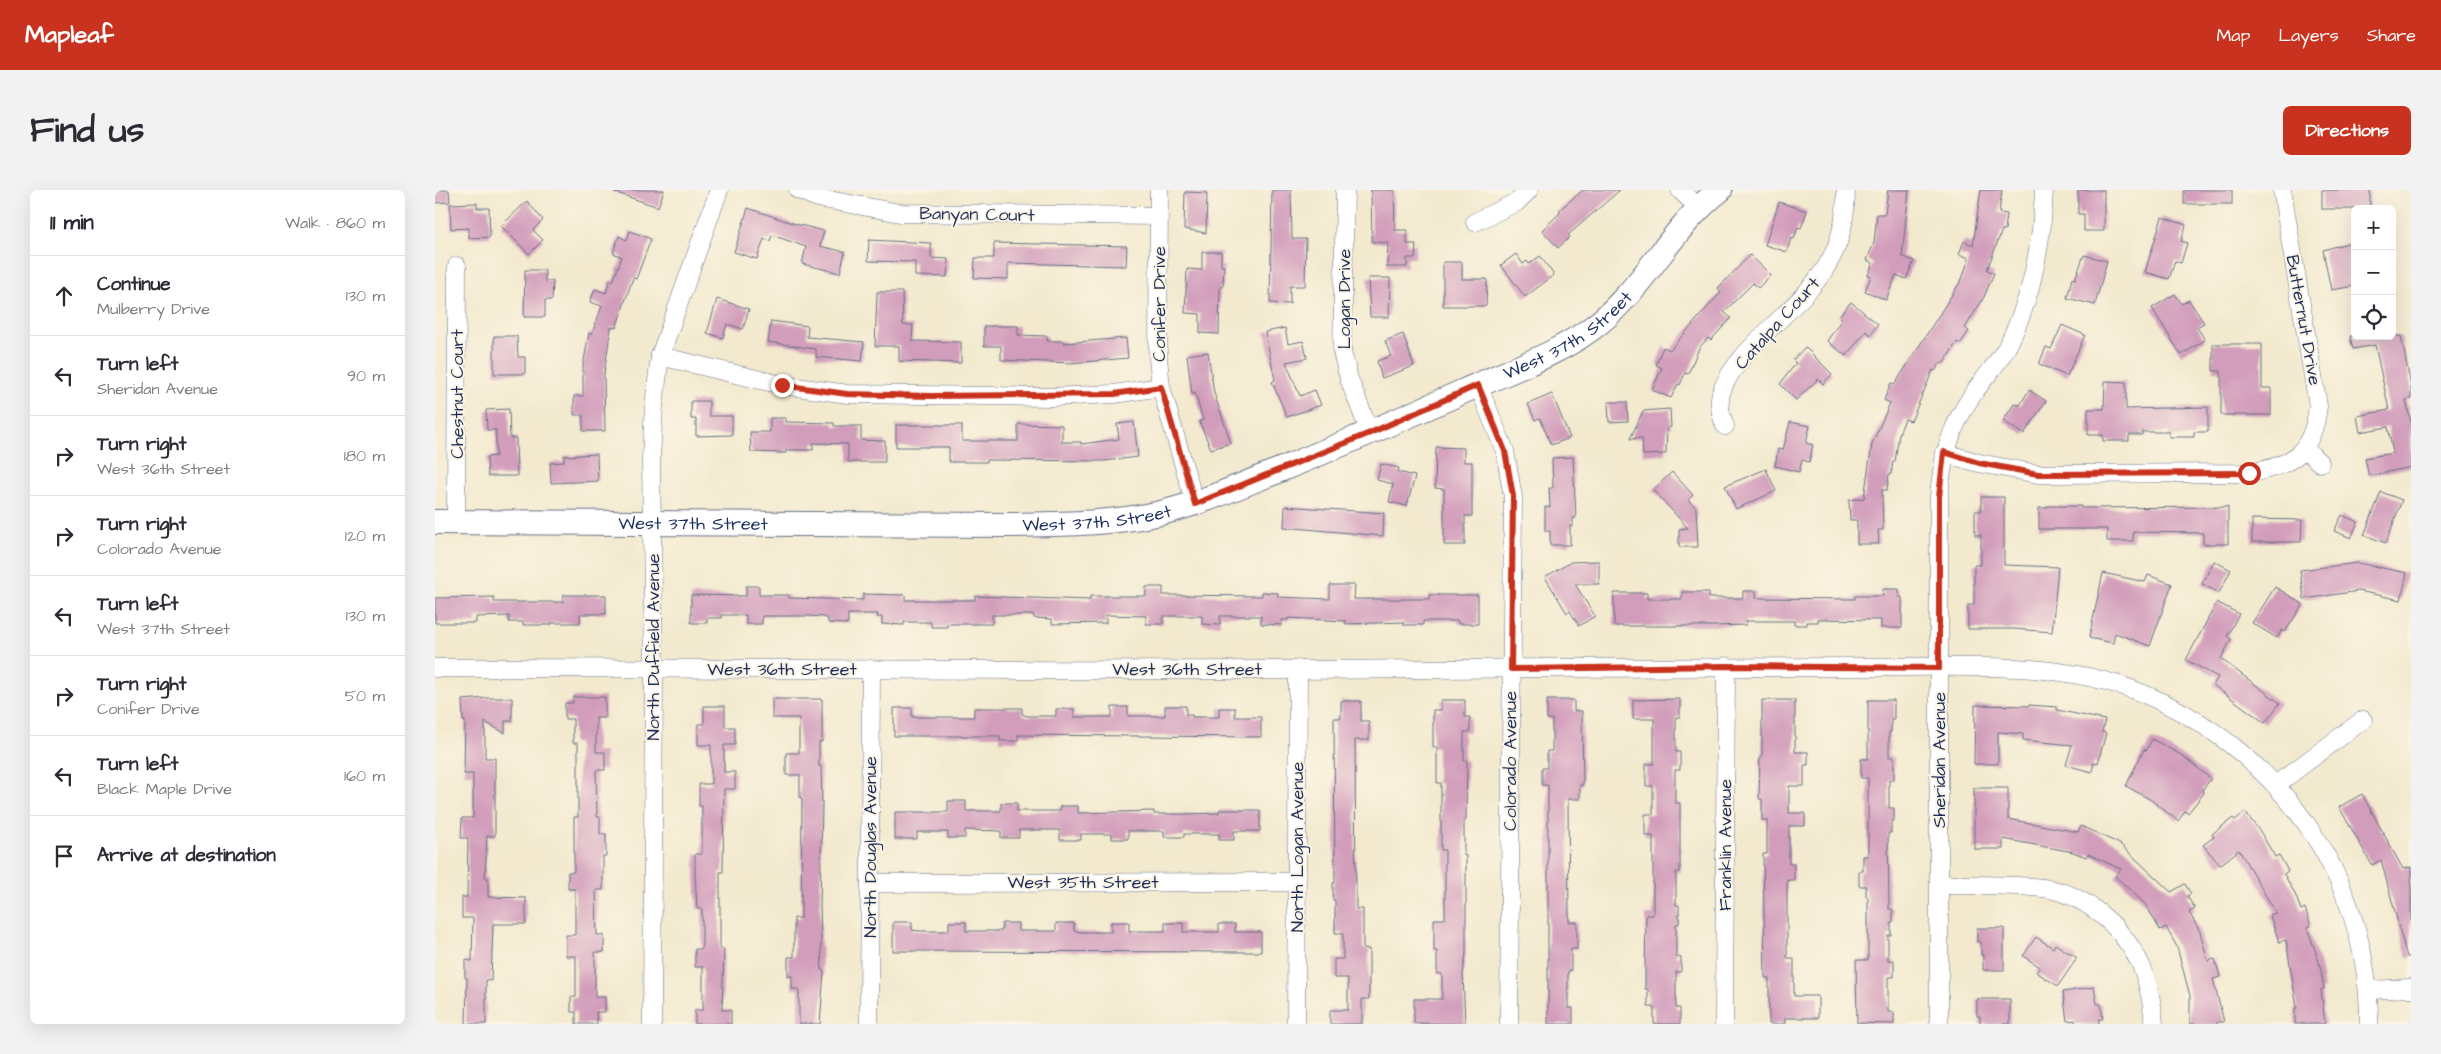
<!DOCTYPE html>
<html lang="en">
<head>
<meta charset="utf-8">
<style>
  :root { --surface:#fff; --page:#f2f2f3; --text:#2b2b33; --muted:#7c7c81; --line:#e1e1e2; --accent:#c8321e }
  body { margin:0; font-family:"Architects Daughter",sans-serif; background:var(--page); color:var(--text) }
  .controls { position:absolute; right:15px; top:15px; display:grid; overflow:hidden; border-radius:8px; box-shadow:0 5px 20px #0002 }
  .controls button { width:45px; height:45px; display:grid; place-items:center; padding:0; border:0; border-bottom:1px solid var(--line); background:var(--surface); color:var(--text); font:25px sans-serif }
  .stop { position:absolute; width:15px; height:15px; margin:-11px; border:4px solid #c8321e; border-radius:50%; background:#fff }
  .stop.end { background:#c8321e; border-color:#fff; box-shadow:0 1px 5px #0008 }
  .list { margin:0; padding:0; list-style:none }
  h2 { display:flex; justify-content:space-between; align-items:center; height:65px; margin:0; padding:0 20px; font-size:21px }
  h2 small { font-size:16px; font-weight:400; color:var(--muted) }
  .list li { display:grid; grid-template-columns:32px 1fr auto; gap:15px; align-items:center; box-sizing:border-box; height:80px; padding:0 20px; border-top:1px solid var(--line) }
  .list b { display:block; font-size:19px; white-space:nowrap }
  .list p { margin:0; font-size:16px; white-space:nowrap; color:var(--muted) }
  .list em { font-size:16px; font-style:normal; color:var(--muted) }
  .icon { flex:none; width:28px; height:28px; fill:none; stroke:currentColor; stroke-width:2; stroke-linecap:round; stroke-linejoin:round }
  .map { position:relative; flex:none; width:1976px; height:834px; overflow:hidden; border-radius:8px }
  header { display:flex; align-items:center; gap:30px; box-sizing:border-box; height:70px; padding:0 25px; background:var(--accent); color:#fff }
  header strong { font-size:24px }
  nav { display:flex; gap:28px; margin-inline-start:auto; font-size:18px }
  .intro { display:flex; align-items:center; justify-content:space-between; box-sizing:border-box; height:120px; padding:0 30px }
  h1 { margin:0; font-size:35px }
  .button { padding:12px 22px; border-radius:8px; background:var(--accent); color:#fff; font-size:18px; font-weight:700 }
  main { display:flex; gap:30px; padding:0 30px }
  aside { flex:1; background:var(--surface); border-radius:8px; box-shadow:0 5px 20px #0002 }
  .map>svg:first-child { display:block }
  .building { fill:#d29dbb }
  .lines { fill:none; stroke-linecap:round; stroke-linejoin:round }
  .street-casing { stroke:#667085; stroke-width:19 }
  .secondary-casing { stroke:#667085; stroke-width:26 }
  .street { stroke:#fff; stroke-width:18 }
  .secondary { stroke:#fff; stroke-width:24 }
  .route { stroke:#c8321e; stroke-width:6 }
  .labels { text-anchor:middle; stroke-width:4; stroke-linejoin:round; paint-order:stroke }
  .street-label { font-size:18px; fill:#1b2f5e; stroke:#fcf5e5 }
</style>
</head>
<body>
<header>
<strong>Mapleaf</strong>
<nav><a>Map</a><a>Layers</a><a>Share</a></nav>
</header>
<div class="intro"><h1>Find us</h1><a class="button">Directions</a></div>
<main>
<aside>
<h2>11 min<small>Walk · 860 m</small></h2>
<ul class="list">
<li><svg class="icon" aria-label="ahead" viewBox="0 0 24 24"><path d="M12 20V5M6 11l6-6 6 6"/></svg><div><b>Continue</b><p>Mulberry Drive</p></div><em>130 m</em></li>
<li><svg class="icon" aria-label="left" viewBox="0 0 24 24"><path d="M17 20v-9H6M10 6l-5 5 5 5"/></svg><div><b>Turn left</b><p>Sheridan Avenue</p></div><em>90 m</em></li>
<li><svg class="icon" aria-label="right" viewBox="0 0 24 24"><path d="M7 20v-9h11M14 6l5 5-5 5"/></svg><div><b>Turn right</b><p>West 36th Street</p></div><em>180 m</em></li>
<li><svg class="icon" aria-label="right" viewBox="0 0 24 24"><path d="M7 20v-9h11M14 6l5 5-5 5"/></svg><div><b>Turn right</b><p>Colorado Avenue</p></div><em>120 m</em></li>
<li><svg class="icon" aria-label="left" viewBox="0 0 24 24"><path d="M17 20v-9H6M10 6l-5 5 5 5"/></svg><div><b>Turn left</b><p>West 37th Street</p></div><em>130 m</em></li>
<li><svg class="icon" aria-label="right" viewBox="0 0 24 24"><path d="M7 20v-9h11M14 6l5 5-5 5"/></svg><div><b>Turn right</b><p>Conifer Drive</p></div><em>50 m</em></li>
<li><svg class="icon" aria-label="left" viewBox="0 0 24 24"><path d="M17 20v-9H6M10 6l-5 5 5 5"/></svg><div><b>Turn left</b><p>Black Maple Drive</p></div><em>160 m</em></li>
<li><svg class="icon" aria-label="arrive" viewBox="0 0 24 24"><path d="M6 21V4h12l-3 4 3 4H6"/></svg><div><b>Arrive at destination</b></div></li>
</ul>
</aside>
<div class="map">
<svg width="1976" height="834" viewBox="0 0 1976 834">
  <rect width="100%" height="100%" fill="#fcf5e5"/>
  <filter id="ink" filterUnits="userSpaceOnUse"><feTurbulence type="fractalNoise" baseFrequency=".02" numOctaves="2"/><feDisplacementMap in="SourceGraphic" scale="10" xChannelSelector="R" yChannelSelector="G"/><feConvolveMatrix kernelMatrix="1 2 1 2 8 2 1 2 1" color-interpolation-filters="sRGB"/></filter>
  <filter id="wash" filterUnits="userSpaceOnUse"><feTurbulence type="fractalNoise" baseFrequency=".0096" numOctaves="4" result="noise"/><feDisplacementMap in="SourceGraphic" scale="20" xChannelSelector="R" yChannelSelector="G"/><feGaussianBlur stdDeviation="1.12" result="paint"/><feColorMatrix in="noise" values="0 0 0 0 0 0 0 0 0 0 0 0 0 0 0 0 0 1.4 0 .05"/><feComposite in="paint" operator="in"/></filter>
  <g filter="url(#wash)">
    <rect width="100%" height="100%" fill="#f2e9ce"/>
    <g id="blocks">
      <g class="building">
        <path d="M0 0H14L15 12 0 13Z"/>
        <path d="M180 0H229L223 17 179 2Z"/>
        <path d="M837 0H856L857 49H871L870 96H855V114L835 113Z"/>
        <path d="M936 0H959L960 40H972V54H981L980 68H972V77H952L953 53 937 52Z"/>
        <path d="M1148 0H1185L1133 45 1135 47 1123 58 1107 40 1126 22 1124 20Z"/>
        <path d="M1453 0H1474L1467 66 1479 71 1471 89 1461 85 1451 110 1430 101 1436 86 1433 85 1438 73 1432 70 1439 53 1442 24H1450Z"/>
        <path d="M1546 0H1567L1564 23 1572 24 1570 40H1567L1552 80 1559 83 1549 107 1530 138 1534 141 1525 154 1522 152 1509 173 1506 172 1500 181 1498 180 1476 231 1470 229 1464 244 1460 272H1458L1456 284H1454L1452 300H1447L1448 340H1443L1444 354H1422V330H1415L1414 310 1429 308 1437 254 1455 213 1449 210 1456 193 1460 194 1527 89 1534 68 1524 64 1529 51 1538 55Z"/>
        <path d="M1643 0H1669V41H1649V24H1643Z"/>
        <rect x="1749" y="0" width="48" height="14"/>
        <rect x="1887" y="0" width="48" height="19"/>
        <path d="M750 2 772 3 771 43 749 39Z"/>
        <path d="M92 11 108 30 98 40 108 50 94 64 66 36Z"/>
        <path d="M1344 12 1372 21 1366 38 1363 37 1359 49 1356 48 1352 62 1330 55Z"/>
        <path d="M42 13V18H54L55 47 34 48V38L16 39 15 14Z"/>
        <path d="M313 18 357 33 389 41 385 56 410 62 405 83 367 74 371 57 337 45 335 51 329 49 322 69 299 62Z"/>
        <path d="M1727 27 1751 35 1746 51 1752 53 1746 73 1740 71 1734 89 1710 82Z"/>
        <path d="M195 41 216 49 201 89 198 88 181 138 176 137 169 184 170 241H148V225H139V206H148V176L154 143 157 144 167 116 155 112 160 99 171 103 175 90 178 91 187 67 178 63 184 46 192 50Z"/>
        <path d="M434 50 496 53V68L513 69 512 87 480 86V72L433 71Z"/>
        <path d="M1920 51V96L1896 100 1888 60Z"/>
        <path d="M559 53 692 56 691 76 573 73V89L539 88 540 68H559Z"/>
        <path d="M767 62H786V76H789L788 97H785L784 144 765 143V124L750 123 752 79 767 80Z"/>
        <path d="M1081 64 1088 74 1092 71 1094 74 1105 66 1119 85 1090 107 1066 75Z"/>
        <path d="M1315 65 1336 85 1323 98 1318 93 1289 122 1296 128 1276 150 1273 148 1264 158 1253 184 1250 183 1245 195 1243 194 1236 208 1217 200 1227 178 1221 175 1228 157 1235 160 1286 102 1283 98Z"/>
        <path d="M1649 65 1672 71 1660 115 1632 108 1637 88 1640 89Z"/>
        <path d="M1008 72H1027V89H1052L1051 116H1008Z"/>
        <path d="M90 80H110V91H118L117 110H110V127H89Z"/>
        <path d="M933 88H955L954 127H935Z"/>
        <path d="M442 102H467L468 135H478L477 151 526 152V173L464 171V156H440Z"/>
        <path d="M1740 104 1747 114 1754 110 1769 133 1762 137 1770 150 1746 165 1717 118Z"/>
        <path d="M282 109 314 119 308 139 292 134 288 148 272 143Z"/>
        <path d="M1416 112 1443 134 1435 145 1431 141 1411 166 1392 151 1407 129 1404 126Z"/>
        <path d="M336 131 373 136 372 147 429 152 427 171 381 167V159L333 152Z"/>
        <path d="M1627 135 1650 145 1632 186 1604 174 1611 157 1616 159Z"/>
        <path d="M549 136H583V145L612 146V151H629V153L691 148 693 168 636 173 566 170V156H549Z"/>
        <path d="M850 138 853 154 868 151 872 168 851 172 865 206 880 200 886 215 852 227 837 192 840 190 830 142Z"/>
        <path d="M968 144 979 176 947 188 942 171 956 166 950 151Z"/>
        <path d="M59 146H82L83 167H90V184H59Z"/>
        <path d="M1915 146H1966L1976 196V209L1971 210 1976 232V277L1934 286 1930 268 1958 263 1953 237 1925 242 1922 226 1954 220 1940 155 1918 159Z"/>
        <path d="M1778 154H1827V198H1836V225H1786V181H1778Z"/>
        <path d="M1370 157 1397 184 1388 194 1383 189 1361 210 1345 194 1361 173 1358 170Z"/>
        <path d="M773 162 779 203 796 253 776 259 764 231 768 230 760 203 757 204 752 165Z"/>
        <path d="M1670 191 1691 192V219L1773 217V242H1759V247H1734V242H1707V245H1694V251H1668V245H1653V219H1669Z"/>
        <path d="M1594 200 1611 211 1589 244 1568 231 1579 214 1585 215Z"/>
        <path d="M1117 204 1135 248 1116 255 1105 228 1100 230 1093 214Z"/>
        <path d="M256 211H274V226H297V245L261 246V229H256Z"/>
        <path d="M1173 212H1192L1193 231 1174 232Z"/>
        <path d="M74 219 75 248H81L82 286H53L52 267 61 266V240H52L51 220Z"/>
        <path d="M1235 219 1236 237 1232 238 1231 264 1208 265 1207 248 1195 249 1208 221Z"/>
        <path d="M335 228H351V232L399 233V236H426V250L450 251V272H413V254L378 253V260H351V263L316 262 315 242H335Z"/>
        <path d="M699 232 703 267 669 271 552 270V272H514V257H461V235H527V251H583V234L627 235V252H646V254L684 249 682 234Z"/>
        <path d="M1355 232 1375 236 1371 253 1378 255 1374 272 1367 270 1364 282 1340 276 1343 259 1348 260Z"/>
        <path d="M1001 257 1029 258V272H1037V326H1030V355H1009V299L1000 298Z"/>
        <path d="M162 264 163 291 116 293 115 273 129 272V266Z"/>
        <path d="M1138 267 1141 328H1138V336H1135V355H1115V341H1110V317H1115L1114 298H1118L1117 268Z"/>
        <path d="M946 274 964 278 963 282 980 286 972 316 954 312 958 294 942 290Z"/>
        <path d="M1331 279 1341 301 1301 319 1290 296Z"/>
        <path d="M1237 282 1258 305 1253 310 1261 318 1263 357H1244V339L1253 338 1218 300Z"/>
        <path d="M1946 302 1967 310 1951 353 1929 345Z"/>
        <path d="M1546 307H1569V375L1623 377 1617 442 1579 439H1533V415H1539V375H1546V345H1540V321H1546Z"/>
        <path d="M850 316 949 323 948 346 849 337Z"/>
        <path d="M1612 316H1646V318L1793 317V354H1768V343L1698 342V351H1672V339H1604V318H1612Z"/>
        <path d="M1907 325 1923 332 1916 348 1899 341Z"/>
        <path d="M1817 329 1867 330 1866 352H1817Z"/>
        <path d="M1164 371V394H1140L1160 426 1144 436 1135 421 1132 423 1110 387 1136 372Z"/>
        <path d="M1779 371 1796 380 1784 403 1767 394Z"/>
        <path d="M1923 373 1972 383 1966 410 1924 401 1869 409 1865 380Z"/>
        <path d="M1668 383 1710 392 1713 385 1737 394 1715 456 1680 443 1678 453 1654 448Z"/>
        <path d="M895 395H920L919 409H994V405H1043V434H1023V431H988V435H969V432L911 434V431L853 428V430H847V435L826 434V426H785V435L767 434V426H728V434H711V426L671 425V433L617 434V429L599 428V425H557V434H512V437H496V432H469V435L447 434V427H442L443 424H413V434L393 433V429L389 427 374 426H327V434H311V425H287V428H272V433H256V405L311 406V396H324V405H354V408L428 410V404L470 405V410H540V406L655 410V406H711V397H728V405L827 406V402L843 403V407L895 409Z"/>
        <path d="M1840 397 1868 414 1850 442 1847 440 1842 448 1817 433Z"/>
        <path d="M1448 399H1464V407H1467V438H1446V430L1383 429V432H1372V435H1359V431H1311V435L1279 436H1179V403H1212V409H1247V402H1274V408H1308V401H1321V408L1420 409V406H1448Z"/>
        <path d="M128 405H171V424H145V433H116V435H88V432H74V426L41 427V433H0V408L59 407V412H128Z"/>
        <path d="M1782 412 1804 424 1792 446 1796 449 1786 469 1845 513 1830 533 1778 495 1783 487 1751 470Z"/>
        <path d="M138 507H170V528H161V562H170V580H161L162 627H165V644H171V666H168V700H161L162 745H169V762H160V807H170V822H161L162 834H141V822H136V807H141V766H131V745H140V699H133V682H139V627H143V553H138V529H130V513H138Z"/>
        <path d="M53 508H77V531H70V543L50 532V568H60V646H52L50 688H53V707L91 708V734H58L56 791 51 790V834H31L32 788H30V770L37 771 38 728H27V707H32L33 648H26L27 628H38V584H29L30 531H28L27 510Z"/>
        <path d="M337 509H387V552H384V576H386L387 613 385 716 387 781H389L385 834H364V799H357V786H353V767H359V728H366L367 608H365V585H351V563H364V528H337Z"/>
        <path d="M1245 509V527H1241V562H1245V580H1240V613H1245V682H1241V715H1244V734H1241V767H1246V782H1241V818H1245V834H1219V817H1213V799H1210V778L1211 725H1218V646H1210V624H1218V596H1211V574H1219V529H1198V510Z"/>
        <path d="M1006 510H1030V527H1035V542H1029V571H1032L1031 630H1029V665H1031V764L1028 784 1030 834 979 833V809H1007V784H1002V761H999V729H1010V660H1006V593H1002V557H998V520H1006Z"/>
        <path d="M1112 510H1139V521H1147L1148 595H1145V609H1133L1134 732H1142V759H1136V781H1133V818H1138V834H1113V595H1107V578H1112V561H1117V529H1112Z"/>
        <path d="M1327 510H1360V562H1373V575H1369V596H1354V623H1370V636H1354V674H1359V690H1352V768H1359V806H1383V828H1350V834H1334V788H1330L1328 664H1332V630H1327V609H1324L1325 567H1327Z"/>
        <path d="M1433 510H1459V529H1456V542H1454V567H1459V590H1454V618H1459V631H1456V643H1453L1454 719H1458V732H1456V745H1453V770H1459V787H1453V822H1459V834L1422 833 1421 770H1433V707H1431V696H1424V681H1428V666H1433V588H1426V569H1433Z"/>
        <path d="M906 511H926V531H934V550H920L921 719H928V759H934V809H927V834H895V820H913V788H899V769H908V743H900V710H898V693H900L899 528H906Z"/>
        <path d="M1540 515 1594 516V515L1622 517V520L1670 530 1667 542 1671 543 1663 573 1659 572 1657 582 1631 575 1637 555 1588 550V544L1563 542V574H1539Z"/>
        <path d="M269 516H290V537H300V555H289V582H300V599H289L288 682H285V759H289L287 820H296V834H260V820H268V777H260V759H267V719H262L260 682V664H267V616H264V594H276V555H263V534H269Z"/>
        <path d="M730 516H751V525H757V527H784V518H800V527H826V547L583 545V551H565V546H459V518H477V527H539V518H587V524L592 526H621V519H639V527H677V517H693V526H730Z"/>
        <path d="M1717 549 1748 566 1776 589 1767 600 1769 603 1753 623 1750 621 1743 631 1716 610 1691 596 1709 559 1711 561Z"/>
        <path d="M1539 598H1573V629L1643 642 1646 636 1685 654 1736 702 1750 694 1756 704 1752 706 1760 719 1754 722 1765 742 1773 771 1780 769 1785 787 1778 789 1789 832H1782V834H1755V806L1742 757 1731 737 1725 740 1711 715 1680 686 1686 679 1653 664 1651 667 1638 662 1568 649V659H1539Z"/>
        <path d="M1927 604 1968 679 1976 677V767H1972L1946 670 1937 675 1904 617Z"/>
        <path d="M513 611H531V621H566V613H582V621H625V616H643V623L719 621V624H750L784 623V620H825V641H799V650H784V644H749V647H729V641H693V649H677V644H646V650H625V640H584V648H566V641L530 640V648H513V642H482V649H460V622H513Z"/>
        <path d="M1810 622 1826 643 1840 667 1844 665 1853 681 1849 684 1860 704 1866 720 1870 718 1876 736 1872 737 1885 775 1889 799 1886 800 1890 834H1860V818H1862L1851 750 1844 752 1835 725 1841 723 1804 660 1785 675 1768 655 1779 647 1777 644 1798 628 1800 630Z"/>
        <path d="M458 732H477V740L485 741H514V732H531V741H567V733H583V741H621V733H639V741L647 742H676V732H694V741H730V733H748V742H784V734H800V742H826V762L458 761Z"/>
        <path d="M1542 738H1569V780H1548V765H1546V752H1542Z"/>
        <path d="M1601 747 1618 758 1620 754 1642 768 1623 796 1601 782 1605 777 1588 766Z"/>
        <path d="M1659 797 1662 814H1666L1668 829H1664V834H1640V830L1632 831 1628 802Z"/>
        <path d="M1542 809H1575V834H1545V826H1542Z"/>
      </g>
    </g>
  </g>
  <g filter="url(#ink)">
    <use href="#blocks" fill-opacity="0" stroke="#667085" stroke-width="1"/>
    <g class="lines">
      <defs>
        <g id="street">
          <path d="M363 0 383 8 465 23 723 26"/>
          <path d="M724 0 723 168 726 197 760 314"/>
          <path d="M910 0 907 162 914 189 935 243"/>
          <path d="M1245 0 1263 17"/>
          <path d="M1040 32 1082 12 1094 0"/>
          <path d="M225 166 347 195 413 204 616 207 679 204 726 197"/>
          <path d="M1043 195 1070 261 1078 307 1074 834"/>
          <path d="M1290 236C1286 225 1283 215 1286 203 1300 159 1365 120 1391 77 1406 54 1411 27 1411 0"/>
          <path d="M1870 259 1885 273"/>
          <path d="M1509 263 1544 273 1603 284 1814 283C1858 276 1878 262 1883 216L1847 0"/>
          <path d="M21 332 22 76"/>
          <path d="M0 478C369 478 737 483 1106 478 1217 477 1328 477 1439 477 1526 478 1621 469 1704 502 1841 557 1935 686 1934 834"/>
          <path d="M1842 594 1928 530"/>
          <path d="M435 693 861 692"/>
          <path d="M1505 695C1539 695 1574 694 1608 698 1649 703 1686 736 1704 771 1714 791 1717 813 1719 834"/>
          <path d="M1934 800 1976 798"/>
          <path d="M217 834 219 478 216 269 219 216 225 166 284 0"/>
          <path d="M434 834 436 479"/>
          <path d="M861 834 863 479"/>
          <path d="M1289 834 1291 476"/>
          <path d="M1504 834V307C1507 267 1515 238 1538 204 1550 186 1566 171 1575 151 1598 104 1607 52 1609 0"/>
        </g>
        <g id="secondary">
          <path id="s1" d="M0 332 575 335C625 334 673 334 721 324 763 315 801 297 840 282 903 256 965 230 1027 202 1071 182 1128 163 1165 132 1211 94 1237 37 1285 0"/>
        </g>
      </defs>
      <use href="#street" class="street-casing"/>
      <use href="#secondary" class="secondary-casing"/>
      <use href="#street" class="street"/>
      <use href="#secondary" class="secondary"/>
    </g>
  </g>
  <g class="lines" filter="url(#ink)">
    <path class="route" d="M347 195 412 204 496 206 679 204 726 197 760 314 935 243 1043 195 1070 261 1078 306 1076 479 1290 476 1504 478V307L1509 262 1544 273 1603 284 1814 283"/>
  </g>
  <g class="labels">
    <g class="street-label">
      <text transform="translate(542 24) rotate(1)" y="6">Banyan Court</text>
      <text transform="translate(909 109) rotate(-90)" y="6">Logan Drive</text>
      <text transform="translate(724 114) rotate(-90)" y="6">Conifer Drive</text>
      <text transform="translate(1869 130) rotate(80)" y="6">Butternut Drive</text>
      <text transform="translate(1342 133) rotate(-48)" y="6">Catalpa Court</text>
      <text dy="6" stroke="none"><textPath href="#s1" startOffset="1172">West 37th Street</textPath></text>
      <text transform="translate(22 204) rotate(-90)" y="6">Chestnut Court</text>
      <text dy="6" stroke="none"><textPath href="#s1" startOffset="662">West 37th Street</textPath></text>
      <text dy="6" stroke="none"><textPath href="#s1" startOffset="258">West 37th Street</textPath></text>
      <text transform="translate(218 457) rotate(-90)" y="6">North Duffield Avenue</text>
      <text x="347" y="485">West 36th Street</text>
      <text x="752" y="485">West 36th Street</text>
      <text transform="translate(1504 570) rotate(-90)" y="6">Sheridan Avenue</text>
      <text transform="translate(1075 571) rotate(-90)" y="6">Colorado Avenue</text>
      <text transform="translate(1290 655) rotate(-90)" y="6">Franklin Avenue</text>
      <text transform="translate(435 657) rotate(-90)" y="6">North Douglas Avenue</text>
      <text transform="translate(862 657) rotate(-90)" y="6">North Logan Avenue</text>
      <text x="648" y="698">West 35th Street</text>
    </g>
  </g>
</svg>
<div class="controls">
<button>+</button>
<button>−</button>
<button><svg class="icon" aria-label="locate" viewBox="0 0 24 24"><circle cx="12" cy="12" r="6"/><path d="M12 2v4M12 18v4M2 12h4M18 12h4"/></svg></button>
</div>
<div class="stop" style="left:1814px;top:283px"></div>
<div class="stop end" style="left:347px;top:195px"></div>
</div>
</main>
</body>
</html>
